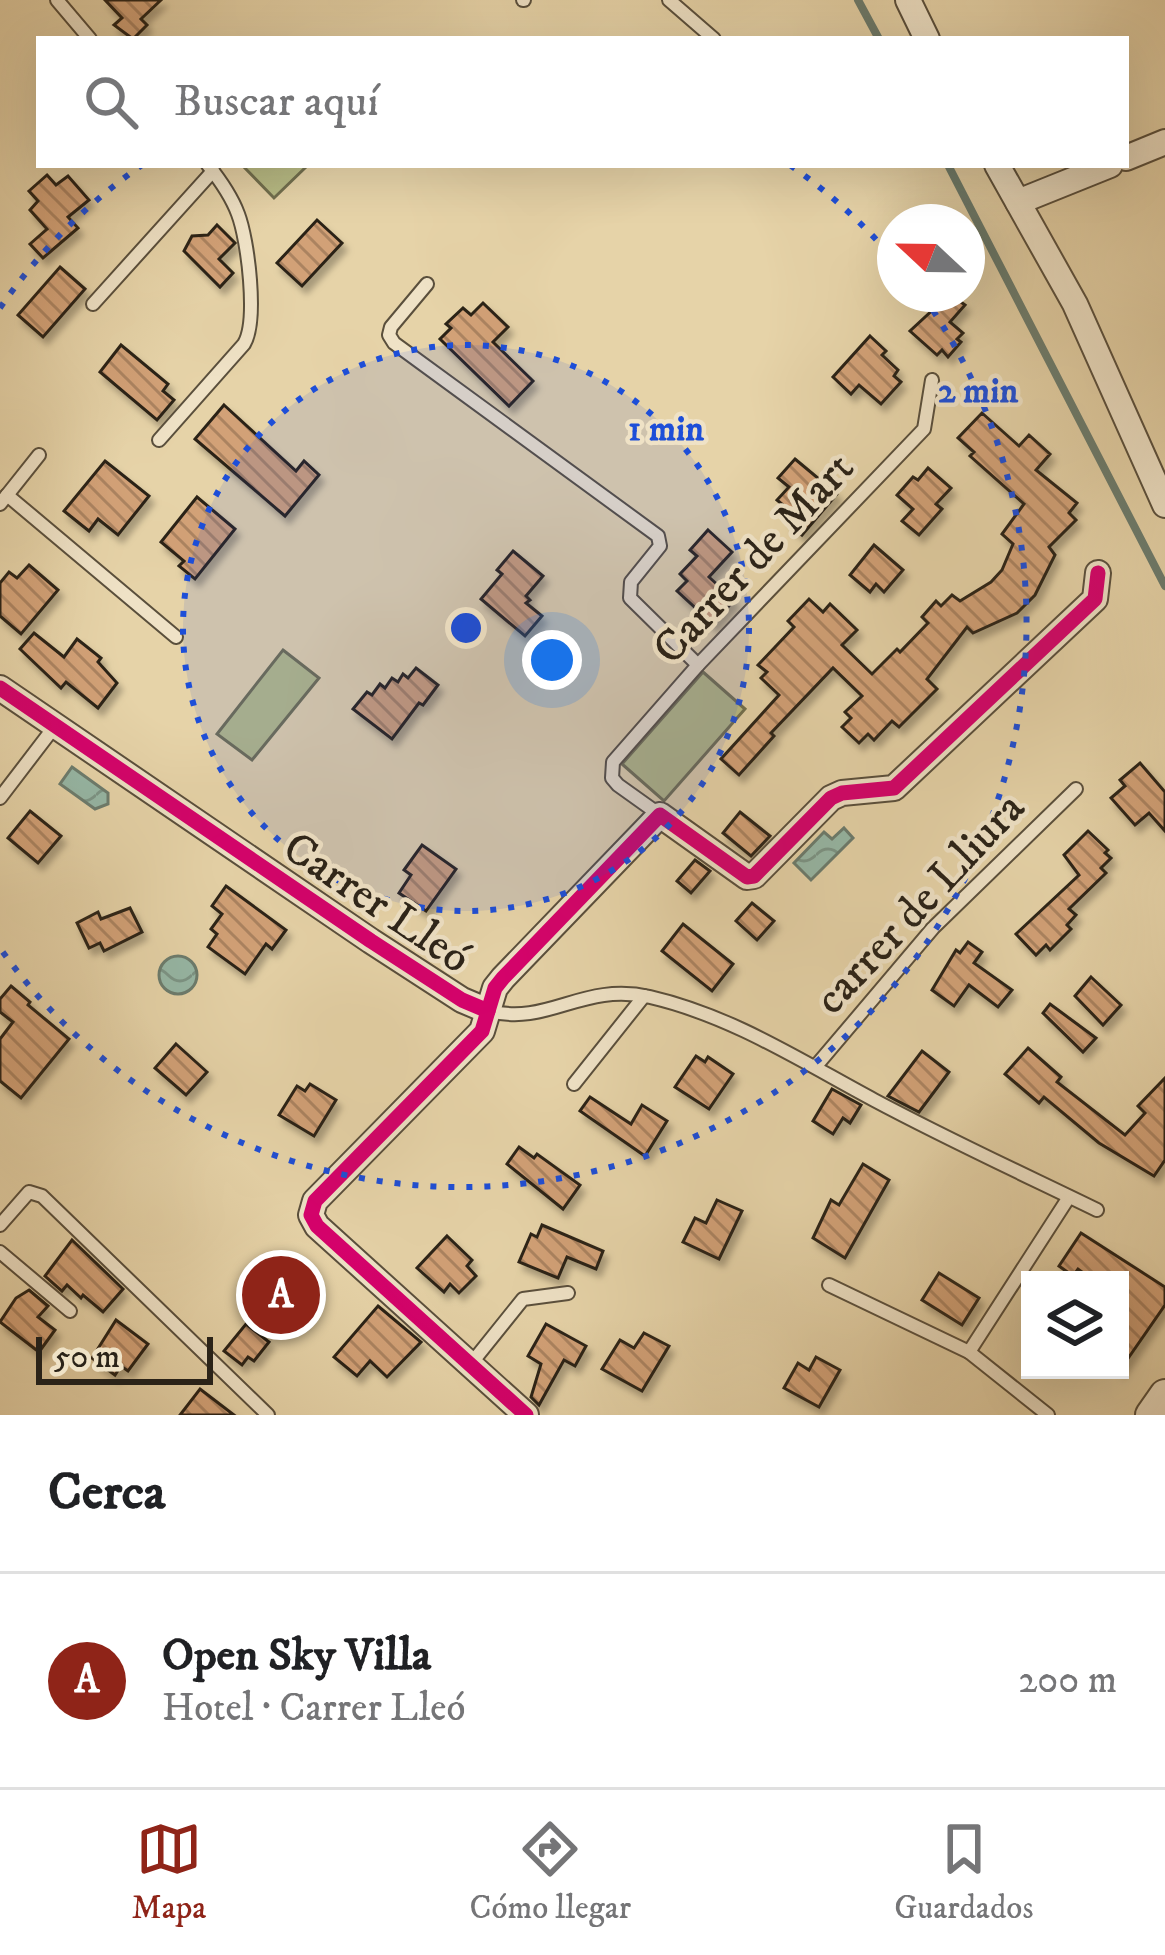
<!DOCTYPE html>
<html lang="es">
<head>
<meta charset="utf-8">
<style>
  :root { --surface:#fff; --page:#f6f6f6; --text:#202124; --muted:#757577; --line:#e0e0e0; --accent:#8f2418 }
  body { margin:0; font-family:"IM FELL DW Pica",serif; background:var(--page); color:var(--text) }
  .controls { position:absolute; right:36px; bottom:36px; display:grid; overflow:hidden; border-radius:0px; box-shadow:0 12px 48px #0002 }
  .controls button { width:108px; height:108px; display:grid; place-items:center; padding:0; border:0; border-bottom:3px solid var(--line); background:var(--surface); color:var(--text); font:60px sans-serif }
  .compass { position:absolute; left:877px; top:204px; width:108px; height:108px; border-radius:50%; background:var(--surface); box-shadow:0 12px 48px #0002; rotate:292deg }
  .scale { position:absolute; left:36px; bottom:30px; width:177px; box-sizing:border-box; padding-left:12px; border:6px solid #2b2318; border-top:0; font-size:33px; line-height:42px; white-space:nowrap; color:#2b2318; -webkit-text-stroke:9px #efe2c6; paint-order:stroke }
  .you { position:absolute; left:552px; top:660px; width:42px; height:42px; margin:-30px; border:9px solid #fff; border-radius:50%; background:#1a73e8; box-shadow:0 0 0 18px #1a73e833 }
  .badge { display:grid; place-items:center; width:78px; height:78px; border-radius:50%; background:var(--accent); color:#fff; font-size:39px; font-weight:700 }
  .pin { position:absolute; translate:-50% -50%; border:6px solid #fff; box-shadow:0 3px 12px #0006 }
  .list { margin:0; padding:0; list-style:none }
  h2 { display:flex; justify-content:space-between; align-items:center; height:156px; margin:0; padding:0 48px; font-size:51px }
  h2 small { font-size:39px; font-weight:400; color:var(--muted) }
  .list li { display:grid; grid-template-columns:78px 1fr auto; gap:36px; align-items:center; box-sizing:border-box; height:216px; padding:0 48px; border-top:3px solid var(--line) }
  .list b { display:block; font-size:45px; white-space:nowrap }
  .list p { margin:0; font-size:39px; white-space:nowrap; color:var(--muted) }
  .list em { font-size:39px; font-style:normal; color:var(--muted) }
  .icon { flex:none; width:66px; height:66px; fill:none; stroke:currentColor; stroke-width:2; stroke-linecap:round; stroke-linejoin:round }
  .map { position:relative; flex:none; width:1165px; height:1415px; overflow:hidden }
  .search { position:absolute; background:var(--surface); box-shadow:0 12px 48px #0002; left:36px; right:36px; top:36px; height:132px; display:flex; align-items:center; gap:30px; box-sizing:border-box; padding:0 42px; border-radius:0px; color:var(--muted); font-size:45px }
  .sheet { height:372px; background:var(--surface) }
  nav { display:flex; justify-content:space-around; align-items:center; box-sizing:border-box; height:168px; border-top:3px solid var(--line); background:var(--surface); font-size:33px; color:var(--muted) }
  nav a { display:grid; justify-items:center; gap:6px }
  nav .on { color:var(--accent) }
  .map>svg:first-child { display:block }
  .pitch { fill:#b8bb85; stroke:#726f4e; stroke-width:3 }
  .water { fill:url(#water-waves); stroke:#6b7c6e; stroke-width:3 }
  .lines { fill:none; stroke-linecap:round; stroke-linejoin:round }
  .stream { stroke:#6b7c6e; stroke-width:8 }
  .building { fill:url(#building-back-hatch); stroke:#2b2318; stroke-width:3; filter:url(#shadow) }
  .service-casing { stroke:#5a4f3c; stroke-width:16 }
  .minor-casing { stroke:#5a4f3c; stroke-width:28 }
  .tertiary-casing { stroke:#5a4f3c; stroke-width:34 }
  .service { stroke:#efe2c6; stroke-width:12 }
  .minor { stroke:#efe2c6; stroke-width:24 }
  .tertiary { stroke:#efe2c6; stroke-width:30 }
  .cycleway-casing { stroke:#efe2c6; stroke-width:22 }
  .cycleway { stroke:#d6006c; stroke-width:15 }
  .ring { fill:none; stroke:#1d4ed8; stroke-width:6; stroke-dasharray:6 12 }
  .labels { text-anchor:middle; stroke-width:9; stroke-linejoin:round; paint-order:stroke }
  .street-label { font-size:45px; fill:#2b2318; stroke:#efe2c6 }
  .centre { fill:#1d4ed8; stroke:#efe2c6; stroke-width:6 }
  .ring-label { font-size:36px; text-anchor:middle; font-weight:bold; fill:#1d4ed8; stroke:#efe2c6; stroke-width:9; stroke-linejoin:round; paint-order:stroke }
</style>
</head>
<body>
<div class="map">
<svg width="1165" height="1415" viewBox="0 0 1165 1415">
  <defs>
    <pattern id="water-waves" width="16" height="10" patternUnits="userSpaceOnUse" patternTransform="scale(3)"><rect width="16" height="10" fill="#96b8a7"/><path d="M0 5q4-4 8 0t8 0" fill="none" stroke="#7b9587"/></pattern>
    <pattern id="building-back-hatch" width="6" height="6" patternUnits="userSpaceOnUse" patternTransform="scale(3)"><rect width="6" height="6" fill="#d2a177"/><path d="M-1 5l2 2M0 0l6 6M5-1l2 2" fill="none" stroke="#ab8361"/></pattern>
    <filter id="shadow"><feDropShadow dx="4.5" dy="7" stdDeviation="3" flood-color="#0004"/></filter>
  </defs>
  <rect width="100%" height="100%" fill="#e6d3a8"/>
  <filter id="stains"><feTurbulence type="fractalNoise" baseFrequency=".00167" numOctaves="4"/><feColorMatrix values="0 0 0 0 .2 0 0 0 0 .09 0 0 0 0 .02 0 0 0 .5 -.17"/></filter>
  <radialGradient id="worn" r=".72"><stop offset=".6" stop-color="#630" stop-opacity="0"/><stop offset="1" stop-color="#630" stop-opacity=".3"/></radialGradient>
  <g class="pitch">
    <path d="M242 165H308L274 198Z"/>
    <path d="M283 650 319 678 252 760 217 734Z"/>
    <path d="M703 672 745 709 664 801 622 764Z"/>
  </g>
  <g class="water">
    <path d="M72 767 108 793V804L95 809 60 784Z"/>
    <path d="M844 828 853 838 811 880 794 863 824 832 832 839Z"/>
    <circle cx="178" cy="975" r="19"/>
  </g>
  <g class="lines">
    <g class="stream">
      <path d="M858 0 879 39"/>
      <path d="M948 165 1165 586"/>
    </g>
  </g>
  <g class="building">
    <path d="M105 0H161L141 19 147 25 133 39 114 25 122 18Z"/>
    <path d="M47 175 56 185 68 176 89 200 68 217 78 228 43 258 30 244 47 229 30 210 38 201 29 191Z"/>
    <path d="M317 220 342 243 302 286 277 263Z"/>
    <path d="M217 225 235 243 219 259 233 273 220 287 184 251 192 236 208 235Z"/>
    <path d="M60 267 85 289 43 337 18 315Z"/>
    <path d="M950 294 965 305 950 322 963 333 957 339 961 342 948 357 942 350 937 355 910 331Z"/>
    <path d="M483 303 508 327 493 342 533 381 509 406 440 339 451 328 446 324 463 308 471 315Z"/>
    <path d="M870 336 886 351 882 355 898 370 894 376 901 382 881 404 859 385 851 394 833 377Z"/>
    <path d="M121 345 168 384 163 391 174 400 157 420 100 372Z"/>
    <path d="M224 405 296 471 304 461 319 475 285 516 195 439Z"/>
    <path d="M982 413 1019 446 1029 435 1050 454 1036 470 1077 503 1069 513 1076 520 1049 547 1055 555 1035 595 1017 613 973 633 967 627 927 679 937 689 899 727 892 721 874 740 868 734 859 743 842 727 851 718 845 712 862 696 833 668 771 733 774 736 739 775 721 759 779 695 761 678 767 672 758 665 794 627 788 621 809 599 823 612 830 604 857 630 842 645 872 674 897 649 900 652 928 623 922 617 936 601 941 606 952 595 960 601 991 582 1002 570 1013 544 1002 534 1024 504 970 456 974 452 958 438Z"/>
    <path d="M795 459 837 494 802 535 789 523 795 515 777 500 789 487 778 478Z"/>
    <path d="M105 461 149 496 118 535 98 519 89 531 64 511Z"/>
    <path d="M928 468 951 488 936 504 942 509 919 535 902 521 913 509 897 495 913 477 918 480Z"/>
    <path d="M197 497 235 529 195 579 179 566 184 561 161 542Z"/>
    <path d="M708 530 732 552 709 577 734 600 713 624 677 591 687 581 680 574 697 556 690 550Z"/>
    <path d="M874 545 903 570 884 592 876 584 870 592 850 575Z"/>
    <path d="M513 551 543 576 526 596 530 600 526 603 542 616 525 636 481 599 502 574 497 570Z"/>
    <path d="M29 565 58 590 21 634 0 616V583L9 572 17 578Z"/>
    <path d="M34 633 64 657 77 639 101 658 98 662 117 683 98 708 66 682 61 688 20 649Z"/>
    <path d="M416 668 438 685 423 705 419 703 392 739 353 709 367 692 372 695 380 684 385 688 392 678 398 682 403 674 408 678Z"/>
    <path d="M1140 763 1165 792V831L1149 813 1135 825 1111 798 1125 786 1120 780Z"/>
    <path d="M30 811 61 836 38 863 8 838Z"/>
    <path d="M740 812 770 836 751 856 723 833Z"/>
    <path d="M1088 831 1108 850 1105 853 1111 858 1101 868 1106 873 1069 909 1076 915 1067 925 1071 929 1050 950 1046 945 1036 955 1016 934 1079 875 1064 855Z"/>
    <path d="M422 845 456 869 426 911 399 893 411 875 404 870Z"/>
    <path d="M695 860 710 871 691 893 677 881Z"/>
    <path d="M226 886 286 930 272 949 266 944 245 974 208 947 217 934 211 929 222 914 212 906Z"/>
    <path d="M752 903 774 921 757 940 736 921Z"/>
    <path d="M130 908 142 932 104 951 100 943 89 948 77 923 98 912 101 919Z"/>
    <path d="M683 924 733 964 712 991 662 951Z"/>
    <path d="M968 942 982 952 974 963 1012 990 998 1007 969 985 954 1006 932 990 956 950 960 953Z"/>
    <path d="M1091 977 1121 1005 1103 1025 1075 996Z"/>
    <path d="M11 986 30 1002 28 1005 69 1039 21 1098 0 1081V1039L13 1022 0 1012V999Z"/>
    <path d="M1050 1004 1096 1038 1083 1052 1043 1013Z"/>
    <path d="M176 1044 207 1072 186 1095 155 1068Z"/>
    <path d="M1028 1048 1061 1077 1057 1082 1125 1135 1145 1113 1138 1106 1165 1078V1160L1154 1176 1099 1143 1044 1097 1039 1103 1005 1074Z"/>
    <path d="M922 1051 949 1072 919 1112 888 1096Z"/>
    <path d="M696 1056 705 1062 708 1057 733 1074 709 1109 675 1087Z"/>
    <path d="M310 1084 336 1100 314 1136 279 1115 297 1086 305 1091Z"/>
    <path d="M832 1089 861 1105 850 1123 843 1118 833 1134 813 1121Z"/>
    <path d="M590 1097 631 1124 642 1105 667 1121 645 1156 580 1111Z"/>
    <path d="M519 1147 534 1158 537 1154 580 1185 563 1209 507 1164Z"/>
    <path d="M863 1164 889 1180 845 1258 813 1238 831 1200 839 1205Z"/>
    <path d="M717 1200 742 1211 719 1259 683 1242 695 1218 706 1223Z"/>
    <path d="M542 1225 603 1251 596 1269 567 1257 558 1278 519 1262 531 1234 537 1237Z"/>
    <path d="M1081 1233 1165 1287V1305L1120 1370V1280H1093L1078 1269 1073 1276 1059 1266Z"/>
    <path d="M447 1236 472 1260 467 1266 476 1276 459 1293 450 1284 444 1292 417 1268Z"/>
    <path d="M72 1240 123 1289 103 1312 83 1295 81 1298 67 1285 62 1291 45 1276Z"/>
    <path d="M939 1273 979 1298 962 1325 922 1300Z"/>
    <path d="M29 1290 48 1306 38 1317 55 1330 39 1352 0 1322 16 1298Z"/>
    <path d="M378 1306 421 1342 387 1377 370 1361 357 1376 334 1357Z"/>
    <path d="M116 1320 148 1344 128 1371 121 1366 115 1375 92 1358Z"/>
    <path d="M246 1324 269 1342 254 1361 248 1357 242 1365 224 1351Z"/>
    <path d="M546 1324 586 1346 575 1366 564 1360 539 1405 531 1397 541 1364 528 1356Z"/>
    <path d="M644 1333 669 1346 642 1391 602 1369 620 1340 634 1348Z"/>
    <path d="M816 1357 840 1370 819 1407 784 1388 798 1363 809 1370Z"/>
    <path d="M200 1389 234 1415H180Z"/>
  </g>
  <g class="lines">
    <defs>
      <g id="service">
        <path d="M57 0 90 39"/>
        <path d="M523 0H524"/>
        <path d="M669 0 714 39"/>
        <path d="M427 284 391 327 389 335 394 343 658 536 660 546 631 582 630 598 698 665"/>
        <path d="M93 304 213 171"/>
        <path d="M159 440 244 344C258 321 248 240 238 214 231 195 220 180 208 165"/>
        <path d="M7 495 176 637"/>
        <path d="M0 504 39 455"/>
        <path d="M0 798 55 726"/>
        <path d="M660 815 618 785 612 778 613 762 698 665 924 429 932 380"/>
        <path d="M489 1011C550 1026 581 982 650 997 732 1016 801 1061 874 1100 947 1139 1023 1174 1097 1210"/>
        <path d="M816 1066 933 928 1076 789"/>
        <path d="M574 1084 644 996"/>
        <path d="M0 1225 29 1192 42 1196 268 1415"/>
        <path d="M0 1252 70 1311"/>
        <path d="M829 1285 969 1352"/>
        <path d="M470 1365 523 1299 568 1293"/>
        <path d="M1048 1415 969 1352 1069 1197"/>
      </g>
      <g id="minor">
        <path d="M908 0 927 39"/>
        <path d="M1126 158 1165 142"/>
        <path d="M997 165 1075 304 1165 505"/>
        <path d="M1018 202 1110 165"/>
        <path d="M0 688 371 941 462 1000 488 1011"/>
        <path d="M526 1415 317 1226 311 1215 315 1201 482 1031 495 988 503 978 660 815 747 877 754 876 831 798 842 793 894 788 1095 599 1098 573"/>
      </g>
      <path id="tertiary" d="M1151 1415 1165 1395"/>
    </defs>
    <use href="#service" class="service-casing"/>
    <use href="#minor" class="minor-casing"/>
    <use href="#tertiary" class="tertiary-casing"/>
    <use href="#service" class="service"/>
    <use href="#minor" class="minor"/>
    <use href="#tertiary" class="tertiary"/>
    <defs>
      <g id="cycleway">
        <path d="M0 688 371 941 462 1000 488 1011"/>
        <path d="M526 1415 317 1226 311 1215 315 1201 482 1031 495 988 503 978 660 815 747 877 754 876 831 798 842 793 894 788 1095 599 1098 573"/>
      </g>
    </defs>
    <use href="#cycleway" class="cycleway-casing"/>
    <use href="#cycleway" class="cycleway"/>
  </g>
  <circle cx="466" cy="628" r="283" fill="#1d4ed8" fill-opacity=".12"/>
  <g class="ring">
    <circle cx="466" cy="628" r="283"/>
    <path d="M0 308A565 565 0 0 1 142 165M790 165A565 565 0 0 1 892 257M923 296A565 565 0 1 1 0 948"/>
  </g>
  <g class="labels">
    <g class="street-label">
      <text transform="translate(752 557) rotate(-47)" y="16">Carrer de Mart</text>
      <text transform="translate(378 901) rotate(34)" y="16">Carrer Lleó</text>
      <text transform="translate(918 902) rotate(-47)" y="16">carrer de Lliura</text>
    </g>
  </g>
  <circle cx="466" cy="628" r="18" class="centre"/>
  <g class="ring-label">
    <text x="978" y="402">2 min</text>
    <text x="666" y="440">1 min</text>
  </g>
  <rect width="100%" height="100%" filter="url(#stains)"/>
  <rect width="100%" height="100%" fill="url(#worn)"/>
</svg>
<div class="controls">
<button><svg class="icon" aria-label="layers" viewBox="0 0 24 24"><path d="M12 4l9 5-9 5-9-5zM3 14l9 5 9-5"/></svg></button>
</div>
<svg class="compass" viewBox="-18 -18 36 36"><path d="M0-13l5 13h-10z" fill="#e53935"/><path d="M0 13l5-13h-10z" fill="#757577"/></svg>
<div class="scale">50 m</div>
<div class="you"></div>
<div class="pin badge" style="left:281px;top:1295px">A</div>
<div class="search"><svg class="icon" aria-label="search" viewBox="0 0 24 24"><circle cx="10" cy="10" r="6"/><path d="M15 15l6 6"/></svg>Buscar aquí</div>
</div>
<section class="sheet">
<h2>Cerca<small></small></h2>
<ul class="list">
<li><span class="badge">A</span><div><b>Open Sky Villa</b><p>Hotel · Carrer Lleó</p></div><em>200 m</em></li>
</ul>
</section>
<nav>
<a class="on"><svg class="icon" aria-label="map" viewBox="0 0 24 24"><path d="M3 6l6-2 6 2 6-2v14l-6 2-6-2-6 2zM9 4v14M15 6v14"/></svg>Mapa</a>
<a><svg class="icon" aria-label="directions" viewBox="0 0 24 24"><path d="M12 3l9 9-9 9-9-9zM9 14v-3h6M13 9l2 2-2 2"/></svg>Cómo llegar</a>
<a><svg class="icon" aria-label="saved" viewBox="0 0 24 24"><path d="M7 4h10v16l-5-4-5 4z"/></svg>Guardados</a>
</nav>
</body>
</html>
